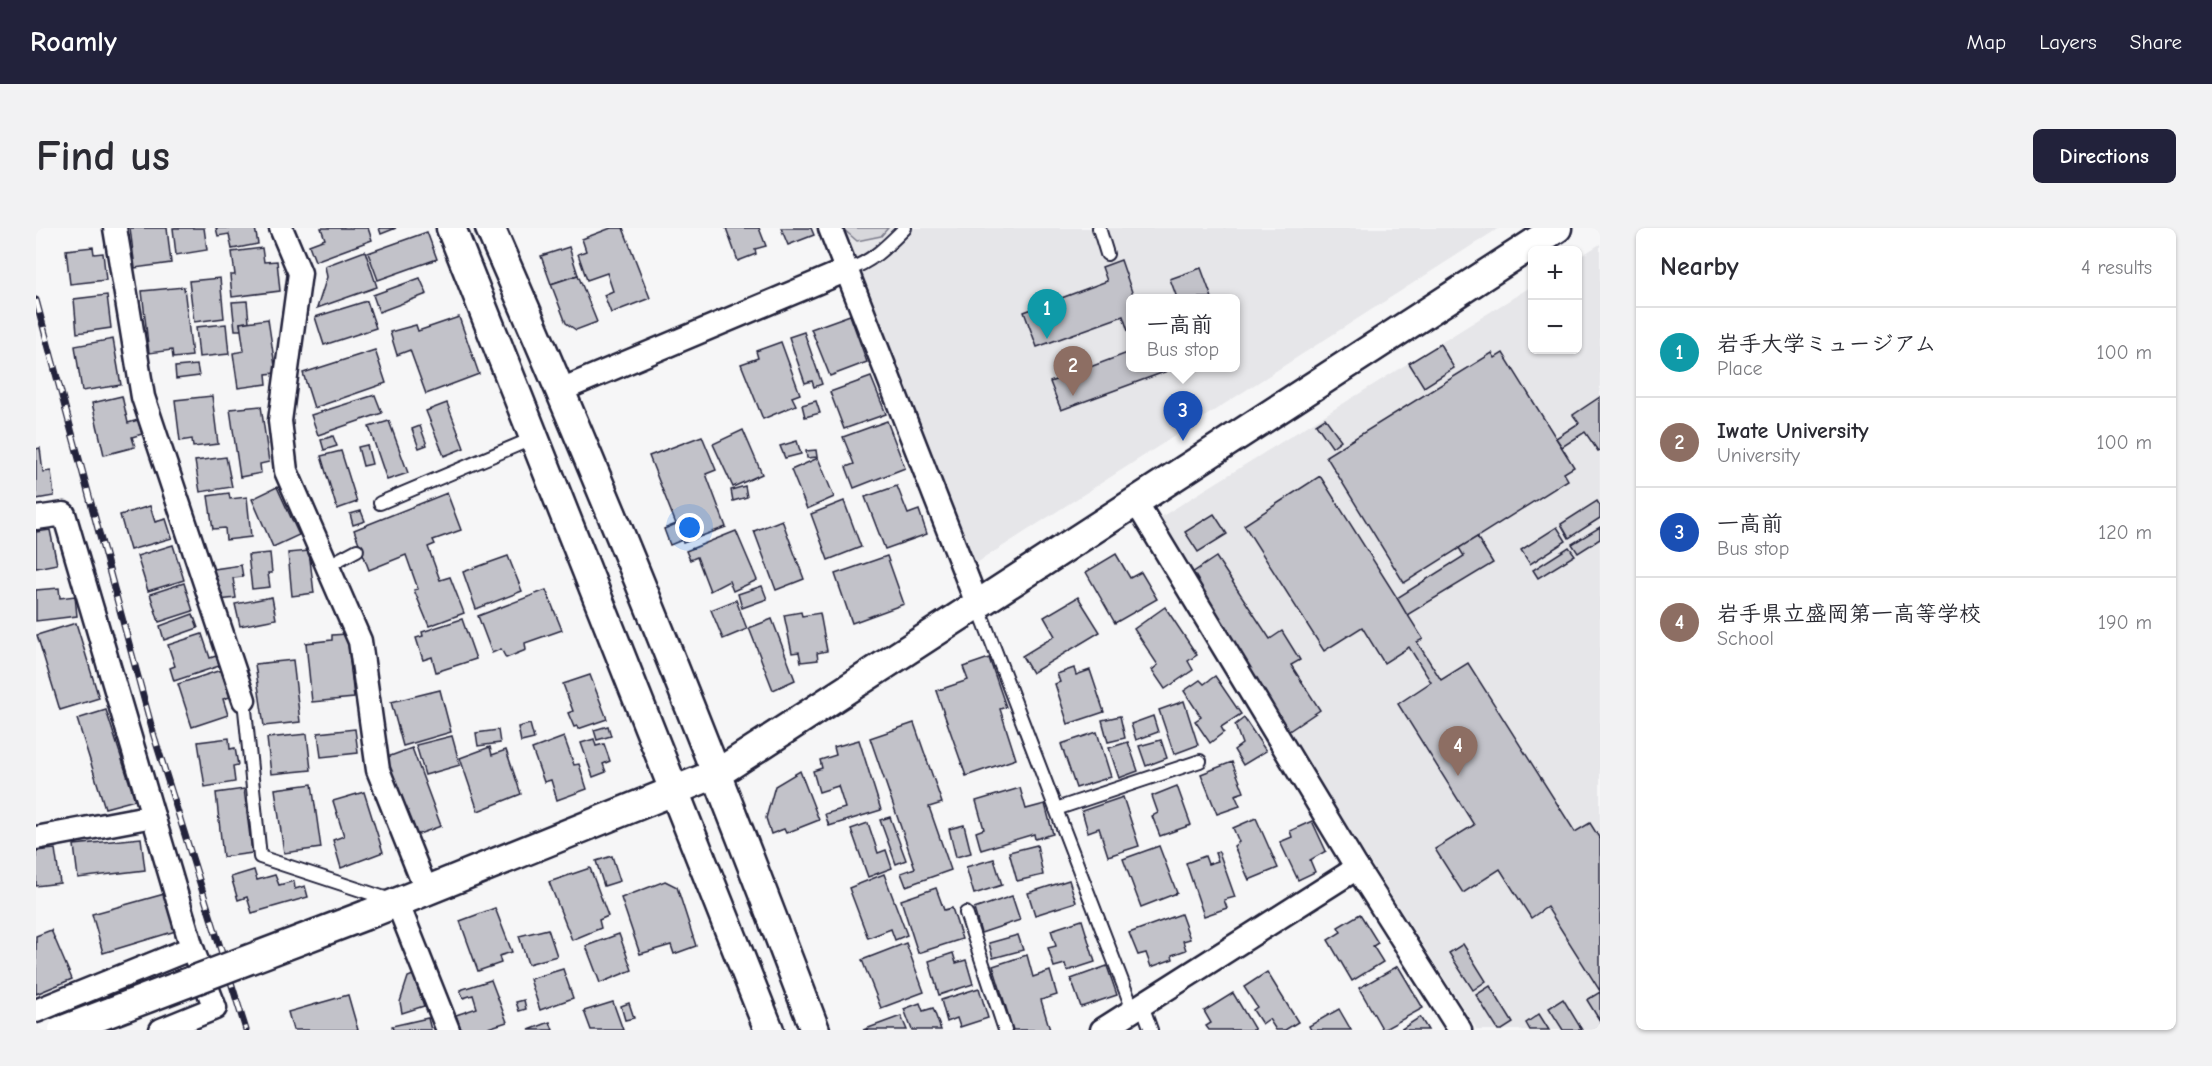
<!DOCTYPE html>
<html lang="en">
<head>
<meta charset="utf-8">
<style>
  :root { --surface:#fff; --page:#f2f2f3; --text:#2b2b33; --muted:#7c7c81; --line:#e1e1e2; --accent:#22223b }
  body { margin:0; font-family:"Comic Neue","Klee One",sans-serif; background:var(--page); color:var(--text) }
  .controls { position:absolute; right:18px; top:18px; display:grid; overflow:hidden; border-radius:9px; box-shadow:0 2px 4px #0004 }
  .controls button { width:54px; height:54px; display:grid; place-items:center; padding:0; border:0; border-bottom:2px solid var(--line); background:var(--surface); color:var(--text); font:30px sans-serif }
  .you { position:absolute; left:654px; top:300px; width:21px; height:21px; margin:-15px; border:4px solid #fff; border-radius:50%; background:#1a73e8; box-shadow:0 0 0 9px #1a73e833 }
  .badge { display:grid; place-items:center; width:39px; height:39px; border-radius:50%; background:var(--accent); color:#fff; font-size:20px; font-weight:700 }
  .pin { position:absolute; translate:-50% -50px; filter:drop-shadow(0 2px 3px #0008) }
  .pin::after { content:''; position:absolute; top:32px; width:21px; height:18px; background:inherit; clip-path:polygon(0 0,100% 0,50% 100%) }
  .popup { position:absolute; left:1090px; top:66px; width:114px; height:78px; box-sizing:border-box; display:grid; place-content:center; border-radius:9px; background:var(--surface); filter:drop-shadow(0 2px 4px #0005); font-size:20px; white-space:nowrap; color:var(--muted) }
  .popup b { font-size:22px; color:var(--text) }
  .popup::after { content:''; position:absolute; left:50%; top:100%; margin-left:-12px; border:12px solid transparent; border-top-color:var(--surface) }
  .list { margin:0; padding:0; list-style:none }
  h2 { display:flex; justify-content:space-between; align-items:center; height:78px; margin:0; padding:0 24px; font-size:26px }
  h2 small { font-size:20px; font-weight:400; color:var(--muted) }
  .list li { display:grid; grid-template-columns:39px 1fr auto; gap:18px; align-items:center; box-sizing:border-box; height:90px; padding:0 24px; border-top:2px solid var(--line) }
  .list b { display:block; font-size:22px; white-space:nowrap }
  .list p { margin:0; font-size:20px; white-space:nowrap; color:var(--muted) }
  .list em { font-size:20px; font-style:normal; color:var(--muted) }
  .map { position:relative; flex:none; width:1564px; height:802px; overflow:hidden; border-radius:9px }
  header { display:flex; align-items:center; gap:36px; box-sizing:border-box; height:84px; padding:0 30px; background:var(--accent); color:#fff }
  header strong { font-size:28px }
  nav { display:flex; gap:33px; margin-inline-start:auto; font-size:21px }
  .intro { display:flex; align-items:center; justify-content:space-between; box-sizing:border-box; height:144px; padding:0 36px }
  h1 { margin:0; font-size:42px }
  .button { padding:15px 27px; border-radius:9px; background:var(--accent); color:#fff; font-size:21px; font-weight:700 }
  main { display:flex; gap:36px; padding:0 36px }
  aside { flex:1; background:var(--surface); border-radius:9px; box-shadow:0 2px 4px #0004 }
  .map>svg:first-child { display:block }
  .built { fill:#e6e6e9; fill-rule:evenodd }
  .green { fill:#d7d7db; stroke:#7c7c8b; stroke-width:1.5 }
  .building { fill:#c2c2c9; stroke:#22223b; stroke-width:1.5 }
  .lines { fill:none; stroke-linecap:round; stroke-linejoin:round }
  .service-casing { stroke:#22223b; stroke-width:16 }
  .minor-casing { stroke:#22223b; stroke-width:27 }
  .tertiary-casing { stroke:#22223b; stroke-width:33 }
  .service { stroke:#fff; stroke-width:12 }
  .minor { stroke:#fff; stroke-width:22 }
  .tertiary { stroke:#fff; stroke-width:28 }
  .rail-casing { stroke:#22223b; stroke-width:7 }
  .rail { stroke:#fff; stroke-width:4.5; stroke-dasharray:14; stroke-linecap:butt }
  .tertiary-bridge-casing { stroke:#22223b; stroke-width:33; stroke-linecap:butt }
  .tertiary-bridge { stroke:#fff; stroke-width:28 }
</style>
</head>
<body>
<header>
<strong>Roamly</strong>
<nav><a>Map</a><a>Layers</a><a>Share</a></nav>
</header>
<div class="intro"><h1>Find us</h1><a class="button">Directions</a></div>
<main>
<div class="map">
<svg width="1564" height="802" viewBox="0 0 1564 802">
  <rect width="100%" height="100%" fill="#f6f6f7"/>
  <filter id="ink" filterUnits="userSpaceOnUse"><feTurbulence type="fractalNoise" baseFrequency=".0167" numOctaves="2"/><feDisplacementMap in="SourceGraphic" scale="12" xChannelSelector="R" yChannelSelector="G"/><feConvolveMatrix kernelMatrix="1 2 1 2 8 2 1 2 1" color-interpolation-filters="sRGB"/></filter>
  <g filter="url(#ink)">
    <g class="built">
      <path d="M806 0H1463L939 336ZM1094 70H1200V140H1094Z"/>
      <path d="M1564 16V802H1441L1117 294 1496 58V122H1542V30Z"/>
    </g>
    <path class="green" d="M806 0H852L845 8 821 13Z"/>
    <g class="building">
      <path d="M94 0H131L135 35 99 40Z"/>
      <path d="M137 0H168L171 22 140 27Z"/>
      <path d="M180 0H219L222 16 196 21 193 6 182 8Z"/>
      <path d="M285 0H332L336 12 279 33 273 17 289 11Z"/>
      <path d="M343 0H360L345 6Z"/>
      <path d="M575 0H587L614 70 575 85 568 67 577 63 571 45 551 52 542 26 550 23 546 11Z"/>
      <path d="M690 0H723L730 18 719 21 720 26 702 33Z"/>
      <path d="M745 0H775L778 7 752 17Z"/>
      <path d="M391 4 401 31 342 52 332 25Z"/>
      <path d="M57 19 58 26 67 25 70 52 34 56 30 22Z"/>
      <path d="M533 19 542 47 515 56 505 28Z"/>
      <path d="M226 20 228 34 241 33 244 63 196 69 194 47H199L196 24Z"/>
      <path d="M329 23 341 59 281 80 291 49 289 38Z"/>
      <path d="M1085 32 1098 70H1094V109L1087 88 1001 119 988 84 1071 53 1066 39Z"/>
      <path d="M1165 40 1176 70H1141L1134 51Z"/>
      <path d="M542 47 561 94 540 102 530 95 515 56Z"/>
      <path d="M184 50 188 90 158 94 153 53Z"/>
      <path d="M384 50 391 66 343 84 337 67Z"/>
      <path d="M148 59 156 128 137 130 136 122 113 125 106 63Z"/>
      <path d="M71 67 75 100 41 105 38 71Z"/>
      <path d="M211 73 213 94 204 95 205 102H199L196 74Z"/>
      <path d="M331 73 340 100 288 117 279 89Z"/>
      <path d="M814 87 831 134 794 148 775 101Z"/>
      <path d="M423 89 443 146 390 166 374 122 361 127 354 104 380 97 382 103Z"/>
      <path d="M232 91 240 145 230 146 231 156 202 160 197 125 208 123 204 95Z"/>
      <path d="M190 96 193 126 163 129 160 99Z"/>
      <path d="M768 104 786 156 778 159 776 153 769 155 753 109Z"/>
      <path d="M77 111 85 157 46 163 39 118Z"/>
      <path d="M745 114 764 166 756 169 760 177 727 191 705 136 722 130 720 123Z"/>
      <path d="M1404 116 1418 140 1388 159 1373 135Z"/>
      <path d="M339 122 350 155 278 180 267 145Z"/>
      <path d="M1094 124V140H1130L1131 143 1025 182 1014 154Z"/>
      <path d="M1456 125 1459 130 1467 125 1538 239 1528 245 1532 252 1368 355 1290 228Z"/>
      <path d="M161 137 163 148 140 151 139 139Z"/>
      <path d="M835 149 850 186 808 201 794 164Z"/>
      <path d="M339 167 346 185 282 207 275 187Z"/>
      <path d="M86 168 92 195 102 192 106 206 96 209 99 219 68 227 56 175Z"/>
      <path d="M176 168 182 216 157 219 156 211 144 213 139 172Z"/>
      <path d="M1564 169V222L1562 223 1549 204 1526 219 1520 210 1543 195 1537 187Z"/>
      <path d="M780 173 784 185 769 189 766 177Z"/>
      <path d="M411 175 428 220 408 228 390 183Z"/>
      <path d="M225 178 233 234 224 236 225 245 204 249 194 181Z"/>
      <path d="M1289 190 1305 212 1296 219 1280 196Z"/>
      <path d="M353 193 372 245 351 252 333 199Z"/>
      <path d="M851 193 869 240 818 260 810 239 818 236 807 209Z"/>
      <path d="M384 198 391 217 383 220 376 201Z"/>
      <path d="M707 202 726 246 697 259 677 216Z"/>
      <path d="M297 208 301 218 288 222 285 212Z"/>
      <path d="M666 208 680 242 670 246 690 299 647 315 646 312 634 317 628 301 640 296 613 228Z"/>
      <path d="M761 213 765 226 749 230 744 218Z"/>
      <path d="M331 217 336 236 327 238 322 219Z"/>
      <path d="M4 220 7 244 15 243 18 268 0 271V221Z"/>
      <path d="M780 222 781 229 771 230 770 223Z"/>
      <path d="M305 223 321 274 301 281 285 228Z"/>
      <path d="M190 229 196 259 164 264 159 233Z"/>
      <path d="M782 230 798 269 771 281 755 242Z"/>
      <path d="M1284 248 1387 411 1381 414 1405 452 1432 435 1539 604 1554 595 1564 611V763L1511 679 1495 690 1464 641 1427 665 1399 621 1438 597 1362 476 1395 454 1373 419 1348 435 1326 399 1288 423 1208 297Z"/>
      <path d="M709 258 711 269 697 273 695 262Z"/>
      <path d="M861 258 872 286 883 282 891 306 849 321 829 269Z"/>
      <path d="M241 259 263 307 237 319 216 271Z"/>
      <path d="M193 265 194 271 211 269 215 309 190 312 189 300 177 301 172 268Z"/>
      <path d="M411 265 425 302 397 312 399 316 392 319 404 352 414 349 428 385 393 398 378 362 382 361 370 327 333 342 318 302Z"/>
      <path d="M808 273 825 319 792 332 775 286Z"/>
      <path d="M1561 273 1564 278V290L1533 310 1525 296Z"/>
      <path d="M114 278 119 294 130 291 136 310 94 322 84 287Z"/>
      <path d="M325 283 329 293 317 297 314 286Z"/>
      <path d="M1178 286 1191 306 1162 324 1149 304Z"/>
      <path d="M746 292 768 351 740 362 718 303Z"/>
      <path d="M1521 299 1530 313 1494 336 1485 322Z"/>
      <path d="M1564 299V311L1542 325 1536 316Z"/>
      <path d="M14 302 21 336 0 340V304Z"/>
      <path d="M700 303 721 352 697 363 693 353 674 363 661 329 654 332 650 323Z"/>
      <path d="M1441 309 1457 335 1371 387 1361 370 1428 328 1423 320Z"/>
      <path d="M137 317 148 352 112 363 101 328Z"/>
      <path d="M1533 319 1539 327 1502 350 1497 342Z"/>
      <path d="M273 323 278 365 256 368 252 325Z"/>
      <path d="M234 325 236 345H232L234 359 216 361 212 327Z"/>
      <path d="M1080 326 1094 350 1105 344 1121 371 1079 395 1050 344Z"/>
      <path d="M472 328 486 363 440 381 427 344Z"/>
      <path d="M851 328 868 376 816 395 799 346Z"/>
      <path d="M1180 329 1234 411 1246 403 1264 432 1255 437 1284 482 1253 503 1153 347Z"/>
      <path d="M205 337 207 349 197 350 200 370 183 372 178 341Z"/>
      <path d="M148 355 157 383 123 394 114 366Z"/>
      <path d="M726 358 731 371 706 380 702 366Z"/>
      <path d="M23 360 24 370 39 368 41 388 0 393V362Z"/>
      <path d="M510 362 526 402 489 415 490 422 470 430 465 421 456 425 442 388Z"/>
      <path d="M236 369 240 391 204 398 199 376Z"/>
      <path d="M1042 369 1064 404 996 445 986 428 1019 408 1008 389Z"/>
      <path d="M700 372 711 401 687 411 675 382Z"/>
      <path d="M1129 379 1161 427 1152 433 1157 442 1129 461 1116 442 1122 437 1098 401Z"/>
      <path d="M765 384 766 388 784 385 791 423 781 425 782 432 765 434 763 424 756 425 748 387Z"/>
      <path d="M157 386 162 400 128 412 124 398Z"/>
      <path d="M426 391 440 431 400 444 396 429 387 432 380 410 387 408 386 404Z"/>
      <path d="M736 391 759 452 737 462 713 400Z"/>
      <path d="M40 395 63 470 24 482 1 407Z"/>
      <path d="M166 406 174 430 180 428 183 438 138 453 134 440 139 438 132 417Z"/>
      <path d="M311 406 318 470 276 474 270 415 296 412V407Z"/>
      <path d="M953 430 970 479 964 481 980 531 930 548 900 463 932 452 927 439Z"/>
      <path d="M257 432 264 494 228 498 219 436Z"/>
      <path d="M1038 440 1040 447 1054 442 1068 484 1032 496 1019 456 1024 454 1021 446Z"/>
      <path d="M185 442 194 469 187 471 192 487 156 499 142 456Z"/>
      <path d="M554 447 571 491 542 501 541 498 538 499 532 485 537 483 527 456Z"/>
      <path d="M1179 448 1205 486 1185 499 1188 504 1174 515 1159 493 1165 489 1148 463 1164 452 1168 456Z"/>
      <path d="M404 462 415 504 367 518 355 474Z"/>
      <path d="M1148 473 1162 517 1138 526 1123 482Z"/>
      <path d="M70 482 99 572 69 580 41 491Z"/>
      <path d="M1084 488 1089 510 1072 514 1066 492Z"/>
      <path d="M1117 488 1122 504 1100 512 1095 496Z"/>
      <path d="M1208 490 1230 523 1207 537 1198 522 1206 516 1199 497Z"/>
      <path d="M878 495 906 575 893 579 915 642 870 658 865 645 879 640 834 510Z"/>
      <path d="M494 496 498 511 485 514 482 499Z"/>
      <path d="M572 498 575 508 561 512 558 502Z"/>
      <path d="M319 501 322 525 285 529 282 505Z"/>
      <path d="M462 502 464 515 442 518 440 505Z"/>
      <path d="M1061 504 1075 549 1040 560 1025 516Z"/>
      <path d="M271 506 275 542 235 546 231 510Z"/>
      <path d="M416 508 424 537 389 547 380 517Z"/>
      <path d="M528 509 538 537 543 536 551 561 521 572 515 552 508 554 496 521Z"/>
      <path d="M193 510 194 521 199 520 202 537 197 538 199 554 169 559 162 514Z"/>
      <path d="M558 511 560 518 568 516 574 533 567 536 570 544 557 549 545 515Z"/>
      <path d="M823 512 845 582 793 598 789 586 809 580 802 558 783 564 777 543 786 540 784 532 800 527 798 519Z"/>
      <path d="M1125 512 1131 530 1110 538 1103 518Z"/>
      <path d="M1092 514 1102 543 1083 550 1073 520Z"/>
      <path d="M454 519 456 527 470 522 485 566 442 583 424 530Z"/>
      <path d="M376 520 405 598 380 607 377 596H372L349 530Z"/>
      <path d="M1196 534 1208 564 1199 567 1204 578 1181 586 1165 546Z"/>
      <path d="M764 543 783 592 750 605 748 601 735 606 730 590 739 558Z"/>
      <path d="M276 556 285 620 248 625 239 561Z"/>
      <path d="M1141 558 1155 597 1124 608 1116 588 1122 585 1116 568Z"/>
      <path d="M984 560 990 581 1009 576 1017 606 999 611 998 606 945 622 940 604 948 601 940 573Z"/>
      <path d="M208 561 216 625 187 629 180 565Z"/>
      <path d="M328 564 347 624 305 640 297 612 308 608 297 573Z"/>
      <path d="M1087 569 1103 618 1072 628 1063 600 1052 604 1046 583Z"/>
      <path d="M854 589 870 632 860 636 844 592Z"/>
      <path d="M1220 590 1242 640 1213 652 1198 618 1203 614 1197 600Z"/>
      <path d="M1276 593 1290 623 1274 632 1279 644 1262 652 1244 614 1256 609 1254 603Z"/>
      <path d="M832 595 842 625 850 622 856 640 832 649 815 601Z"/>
      <path d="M928 597 935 625 920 629 913 601Z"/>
      <path d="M105 610 109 642 42 650 38 617Z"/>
      <path d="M1001 617 1007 647 981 653 973 624Z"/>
      <path d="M1123 618 1141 665 1105 679 1087 631Z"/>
      <path d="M19 621 24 655 0 658V623Z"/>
      <path d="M1183 624 1199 669 1188 672 1191 680 1168 688 1150 635 1169 628 1172 636 1182 633 1179 625Z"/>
      <path d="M576 628 584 653 568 658 560 633Z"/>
      <path d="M958 631 966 657 938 666 930 639Z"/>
      <path d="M554 640 572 688 563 692 565 700 536 712 513 654Z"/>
      <path d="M218 642 221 652 239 647 243 657 258 653 259 661 269 658 272 669 216 685 211 669 202 672 195 649Z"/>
      <path d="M848 646 871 707 859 712 855 701 832 710 813 660Z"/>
      <path d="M1033 652 1040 674 999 687 992 665Z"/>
      <path d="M629 653 641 659 660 718 638 726 635 717 604 726 585 670Z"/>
      <path d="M900 660 908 682 916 680 926 711 882 725 865 672Z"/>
      <path d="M132 665 143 702 67 725 56 686Z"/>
      <path d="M976 668 984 692 945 705 938 681Z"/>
      <path d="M459 680 476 724 463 728 465 735 442 743 424 693Z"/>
      <path d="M1145 686 1154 711 1147 713 1150 722 1136 727 1137 731 1115 739 1110 725 1102 727 1093 705Z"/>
      <path d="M1324 686 1342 715 1337 718 1347 734 1316 753 1292 712 1305 704 1302 699Z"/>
      <path d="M1046 692 1059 734 1031 743 1029 736 1018 739 1012 720 1020 718 1015 702Z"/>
      <path d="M512 701 521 728 492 736 483 708Z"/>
      <path d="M15 702 36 751 0 766V708Z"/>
      <path d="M583 706 596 742 564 755 550 718Z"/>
      <path d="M982 707 987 722 957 730 953 715Z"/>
      <path d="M870 715 888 764 845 780 826 732Z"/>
      <path d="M1427 716 1450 753 1437 762 1413 725Z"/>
      <path d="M917 725 920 735 930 732 937 756 903 767 893 733Z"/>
      <path d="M991 727 997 749 1014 743 1021 767 1005 772 1014 802H977L957 738Z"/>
      <path d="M1071 738 1081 767 1045 779 1035 751Z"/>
      <path d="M1362 738 1387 780 1347 802 1323 760Z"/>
      <path d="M527 741 537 770 504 782 494 751Z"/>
      <path d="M1231 744 1262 794 1249 802H1240L1233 791 1226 796 1217 782 1221 779 1208 759Z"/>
      <path d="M377 747 388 778 366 785 364 774 372 749Z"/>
      <path d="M455 752 471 794 452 800 453 802H425L420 787 441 780 437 767 427 770 424 762Z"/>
      <path d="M1454 758 1477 795 1466 802H1462L1440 767Z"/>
      <path d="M943 760 952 790 924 799 921 790 911 794 905 772Z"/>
      <path d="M1564 764V793L1551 772Z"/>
      <path d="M1197 765 1219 802H1173L1170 798 1175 795 1168 783Z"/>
      <path d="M312 767 322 802H257L252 784Z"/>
      <path d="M1527 771 1546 802H1527L1513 780Z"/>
      <path d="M488 772 490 781 483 783 480 774Z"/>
      <path d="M577 774 587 802H555L548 783Z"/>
      <path d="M593 775 598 790 589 792 585 778Z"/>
      <path d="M884 775 887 783 897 780 905 802H876L868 781Z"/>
      <path d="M1303 781 1315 802H1275L1273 798Z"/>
      <path d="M1503 786 1513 802H1494L1490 795Z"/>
      <path d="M865 788 871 802H827Z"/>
      <path d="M1384 789 1392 802H1364Z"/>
      <path d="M392 790 395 802H357L356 798Z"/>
      <path d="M514 794 517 802H493Z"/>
    </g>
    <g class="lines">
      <defs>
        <g id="service">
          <path d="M1063 0 1071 26"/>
          <path d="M811 42C836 34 851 18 869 0"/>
          <path d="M344 275 498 210"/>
          <path d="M291 338 321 322"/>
          <path d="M942 378 1097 782"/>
          <path d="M208 472 224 629 355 672"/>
          <path d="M1020 581 1164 533"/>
          <path d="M930 685 969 802"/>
          <path d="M1106 777 1115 802"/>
        </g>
        <g id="minor">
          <path d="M79 0 107 169 208 472"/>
          <path d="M245 0 264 45 244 193 250 243 324 413 342 542 390 662"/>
          <path d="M794 0 942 378"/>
          <path d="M525 162 811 42"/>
          <path d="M1100 274 1321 640 1424 802"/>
          <path d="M0 290 28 286 156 720"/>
          <path d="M0 610 117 588"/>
          <path d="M361 674 412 802"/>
          <path d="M0 783 156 720 179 780 125 802"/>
          <path d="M1066 802 1321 640"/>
        </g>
        <g id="tertiary">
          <path d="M415 0 733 802"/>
          <path d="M454 0C570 264 677 532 779 802"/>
          <path d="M330 687 682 545 1521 0"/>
        </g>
      </defs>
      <use href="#service" class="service-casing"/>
      <use href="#minor" class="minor-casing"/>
      <use href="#tertiary" class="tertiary-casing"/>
      <use href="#service" class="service"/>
      <use href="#minor" class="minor"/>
      <use href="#tertiary" class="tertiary"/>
      <defs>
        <path id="rail" d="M0 72 118 508 210 802"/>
      </defs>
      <use href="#rail" class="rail-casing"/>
      <use href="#rail" class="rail"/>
      <defs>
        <path id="tertiary-bridge" d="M27 802 330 687"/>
      </defs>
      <use href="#tertiary-bridge" class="tertiary-bridge-casing"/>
      <use href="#tertiary-bridge" class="tertiary-bridge"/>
    </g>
  </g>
</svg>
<div class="controls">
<button>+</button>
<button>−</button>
</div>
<div class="you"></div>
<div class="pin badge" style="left:1011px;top:111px;background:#0f9aa8">1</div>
<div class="pin badge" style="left:1037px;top:168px;background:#8d6e63">2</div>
<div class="pin badge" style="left:1147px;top:213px;background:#1a4fb4">3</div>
<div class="popup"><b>一高前</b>Bus stop</div>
<div class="pin badge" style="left:1422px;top:548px;background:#8d6e63">4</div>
</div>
<aside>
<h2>Nearby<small>4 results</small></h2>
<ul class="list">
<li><span class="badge" style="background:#0f9aa8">1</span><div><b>岩手大学ミュージアム</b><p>Place</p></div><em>100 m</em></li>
<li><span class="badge" style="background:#8d6e63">2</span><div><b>Iwate University</b><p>University</p></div><em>100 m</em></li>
<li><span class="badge" style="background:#1a4fb4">3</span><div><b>一高前</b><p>Bus stop</p></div><em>120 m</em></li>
<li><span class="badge" style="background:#8d6e63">4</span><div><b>岩手県立盛岡第一高等学校</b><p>School</p></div><em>190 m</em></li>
</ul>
</aside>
</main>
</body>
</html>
